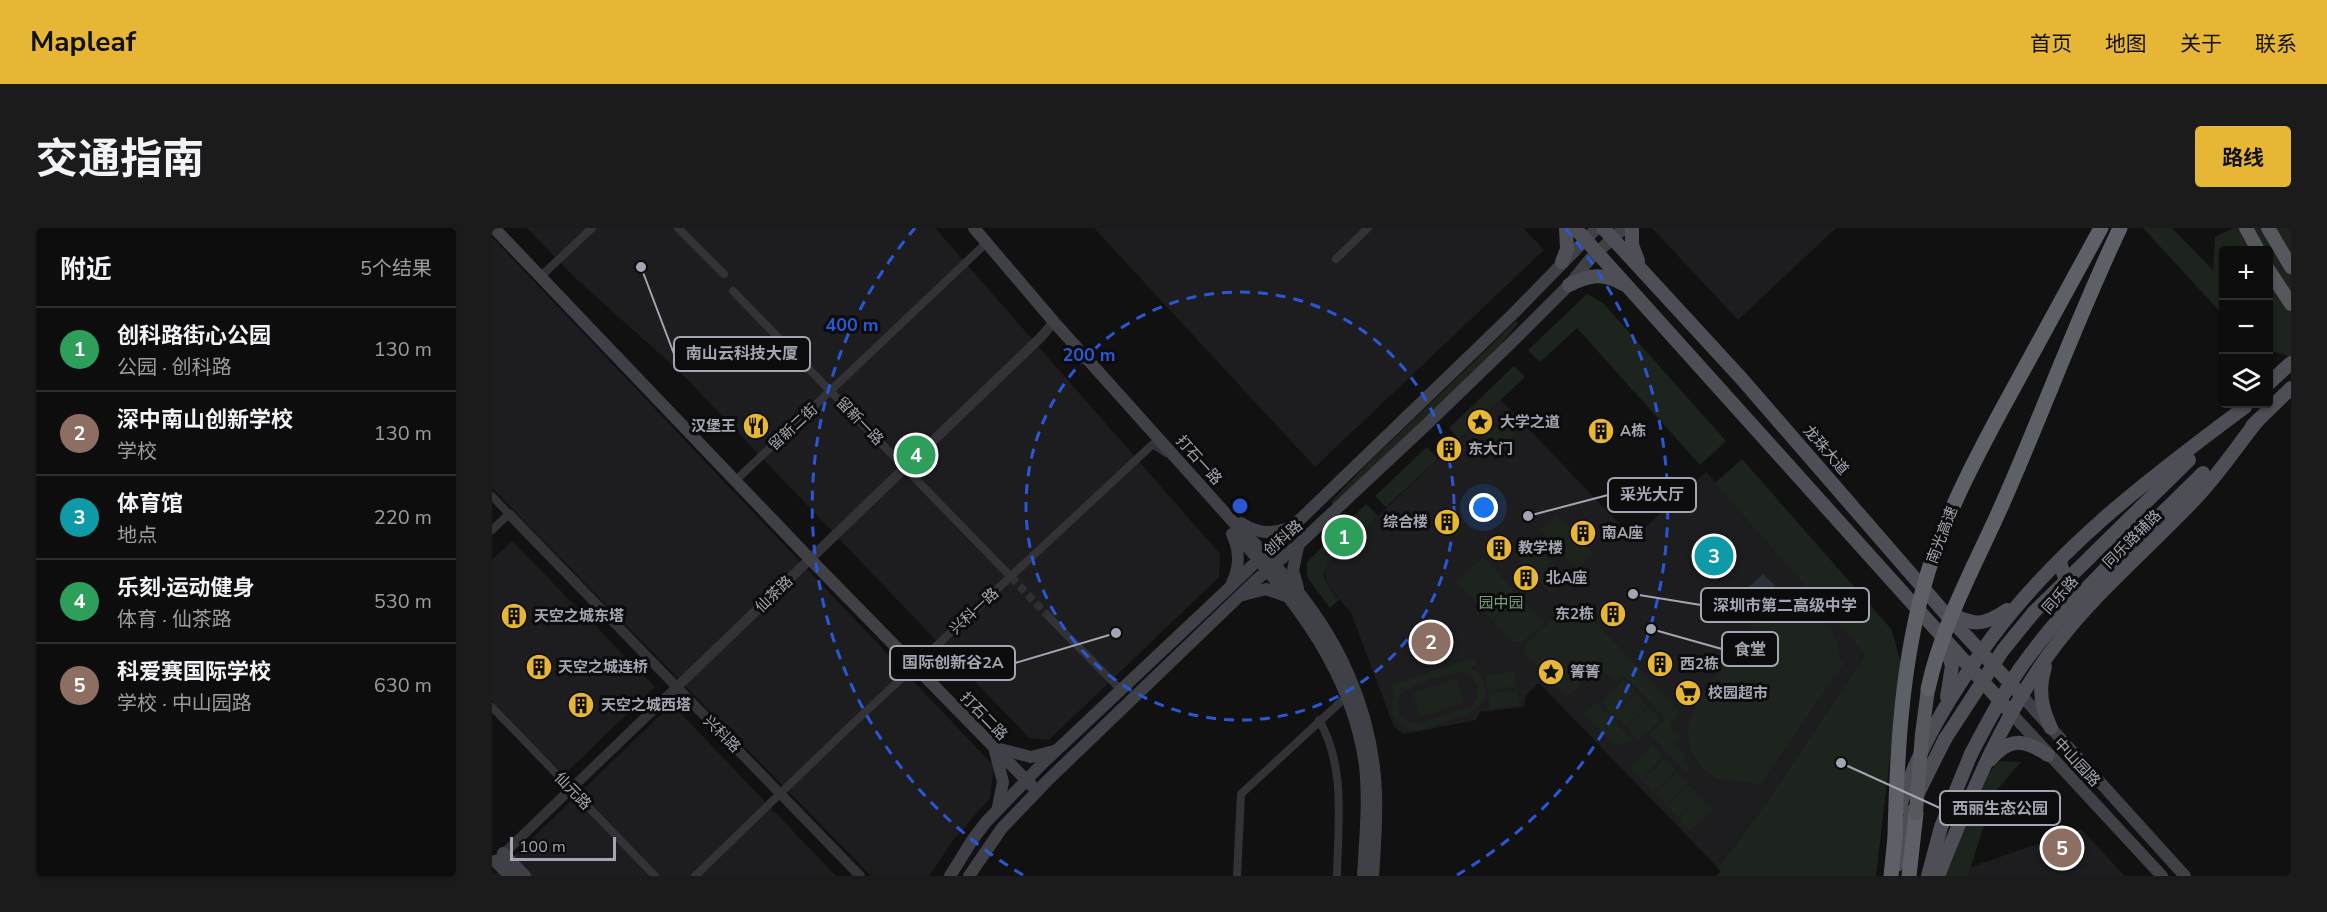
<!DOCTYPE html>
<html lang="zh">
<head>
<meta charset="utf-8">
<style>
  :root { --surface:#0d0d0e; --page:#1b1b1c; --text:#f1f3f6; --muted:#9a9c9e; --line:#2d2d2e; --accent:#e6b634 }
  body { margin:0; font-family:"Nunito Sans","Noto Sans SC",sans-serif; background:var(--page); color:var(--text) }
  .controls { position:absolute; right:18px; top:18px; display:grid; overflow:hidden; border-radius:6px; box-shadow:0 2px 4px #0004 }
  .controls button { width:54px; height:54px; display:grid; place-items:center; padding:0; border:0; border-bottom:2px solid var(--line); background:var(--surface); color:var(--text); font:30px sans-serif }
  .scale { position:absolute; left:18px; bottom:15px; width:106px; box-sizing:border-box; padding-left:6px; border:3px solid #a3a6b2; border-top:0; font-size:16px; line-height:21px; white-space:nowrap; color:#a3a6b2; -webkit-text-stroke:4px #0c0c0d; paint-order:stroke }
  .you { position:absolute; left:992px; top:280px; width:21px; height:21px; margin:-15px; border:4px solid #fff; border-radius:50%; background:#1a73e8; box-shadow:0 0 0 9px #1a73e833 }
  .badge { display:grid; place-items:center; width:39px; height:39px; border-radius:50%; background:var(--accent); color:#fff; font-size:20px; font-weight:700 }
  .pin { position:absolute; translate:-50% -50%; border:3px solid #fff; box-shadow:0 2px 6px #0006 }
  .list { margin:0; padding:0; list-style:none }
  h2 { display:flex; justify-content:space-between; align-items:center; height:78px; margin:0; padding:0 24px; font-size:26px }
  h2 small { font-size:20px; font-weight:400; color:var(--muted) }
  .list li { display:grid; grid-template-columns:39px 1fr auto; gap:18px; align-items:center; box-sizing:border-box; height:84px; padding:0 24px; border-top:2px solid var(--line) }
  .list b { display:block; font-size:22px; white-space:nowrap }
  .list p { margin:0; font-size:20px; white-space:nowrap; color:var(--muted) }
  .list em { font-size:20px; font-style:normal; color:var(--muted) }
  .icon { flex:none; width:33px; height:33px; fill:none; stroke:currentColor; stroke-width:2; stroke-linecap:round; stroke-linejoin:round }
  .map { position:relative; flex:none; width:1799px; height:648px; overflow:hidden; border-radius:6px }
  header { display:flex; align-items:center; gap:36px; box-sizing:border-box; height:84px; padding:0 30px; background:var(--accent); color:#111 }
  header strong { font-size:28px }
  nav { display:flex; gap:33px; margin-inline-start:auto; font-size:21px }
  .intro { display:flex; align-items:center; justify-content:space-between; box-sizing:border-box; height:144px; padding:0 36px }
  h1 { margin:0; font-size:42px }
  .button { padding:15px 27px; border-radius:6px; background:var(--accent); color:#111; font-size:21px; font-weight:700 }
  main { display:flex; gap:36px; padding:0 36px }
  aside { flex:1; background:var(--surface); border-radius:6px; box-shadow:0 2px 4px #0004 }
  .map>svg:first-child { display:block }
  .built { fill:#1d1d1f }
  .green { fill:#1d241e; fill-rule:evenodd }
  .water { fill:#2a3037 }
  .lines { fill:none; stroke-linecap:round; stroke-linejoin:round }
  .minor-tunnel { stroke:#2e2f32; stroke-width:8; stroke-dasharray:8 4; stroke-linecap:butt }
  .minor { stroke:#323237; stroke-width:8 }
  .tertiary { stroke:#323237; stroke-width:10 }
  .secondary { stroke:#404147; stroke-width:12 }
  .primary { stroke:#4e4f56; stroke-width:14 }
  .trunk { stroke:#56585e; stroke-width:14 }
  .motorway { stroke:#5e6067; stroke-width:15 }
  .primary-bridge { stroke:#4e4f56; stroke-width:14 }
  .trunk-bridge { stroke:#56585e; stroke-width:14 }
  .motorway-bridge { stroke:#5e6067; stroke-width:15 }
  .ring { fill:none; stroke:#2a57d4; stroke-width:3; stroke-dasharray:10 8 }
  .labels { text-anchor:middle; stroke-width:6; stroke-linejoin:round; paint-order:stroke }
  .street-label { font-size:15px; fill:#a3a6b2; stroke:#0c0c0d }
  .poi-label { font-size:15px; font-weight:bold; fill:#a3a6b2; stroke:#0c0c0d; text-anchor:start }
  .park-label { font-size:15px; fill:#7a9c7f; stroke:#0c0c0d }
  .centre { fill:#2a57d4; stroke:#0c0c0d; stroke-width:3 }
  .ring-label { font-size:18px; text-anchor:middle; font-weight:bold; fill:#2a57d4; stroke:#0c0c0d; stroke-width:6; stroke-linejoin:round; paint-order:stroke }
  .leader { fill:none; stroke:#a3a6b2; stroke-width:2 }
  .callout-dot { fill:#a3a6b2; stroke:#0c0c0d; stroke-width:2 }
  .callout { fill:#0c0c0d; stroke:#a3a6b2; stroke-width:2 }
  .callout-label { font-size:16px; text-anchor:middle; font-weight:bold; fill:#a3a6b2 }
</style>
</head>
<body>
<header>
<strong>Mapleaf</strong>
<nav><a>首页</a><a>地图</a><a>关于</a><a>联系</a></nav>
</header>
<div class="intro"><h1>交通指南</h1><a class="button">路线</a></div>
<main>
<aside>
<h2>附近<small>5个结果</small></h2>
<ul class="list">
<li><span class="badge" style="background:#2e9e5b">1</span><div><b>创科路街心公园</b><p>公园 · 创科路</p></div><em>130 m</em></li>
<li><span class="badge" style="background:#8d6e63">2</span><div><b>深中南山创新学校</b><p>学校</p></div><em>130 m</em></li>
<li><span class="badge" style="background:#0f9aa8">3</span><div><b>体育馆</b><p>地点</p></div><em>220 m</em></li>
<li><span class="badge" style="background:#2e9e5b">4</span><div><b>乐刻·运动健身</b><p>体育 · 仙茶路</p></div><em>530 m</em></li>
<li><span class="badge" style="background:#8d6e63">5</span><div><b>科爱赛国际学校</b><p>学校 · 中山园路</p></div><em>630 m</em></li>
</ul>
</aside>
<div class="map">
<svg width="1799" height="648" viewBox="0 0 1799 648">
  <rect width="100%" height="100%" fill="#111112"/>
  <g class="built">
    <path d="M35 0H443L728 326 727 349 557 512 537 510 189 145 80 47Z"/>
    <path d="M602 0H1031L1052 22 823 239Z"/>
    <path d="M1160 0H1344L1246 92Z"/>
    <path d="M0 9 502 538 498 570 462 611 437 648H379L0 260Z"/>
    <path d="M1009 172 1136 305H1147L1214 244 1375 427 1262 592 1226 640 1047 455 1034 467 1032 479 988 484 984 492 912 506 902 499 859 385 835 357 832 341 835 336Z"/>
    <path d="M20 313 163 459 72 547 0 473V332Z"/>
    <path d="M180 476 344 648H1Z"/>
    <path d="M1589 601 1633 648H1476L1479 639Z"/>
  </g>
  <g class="green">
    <path d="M1651 0H1680L1721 42 1723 9 1741 0H1799V129L1777 122 1776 22H1732L1731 87Z"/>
    <path d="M1095 66 1111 75 1234 213 1208 237 1085 100 1048 134 1036 122Z"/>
    <path d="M1024 93 1026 95 1007 119 842 277 839 274 873 238Z"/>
    <path d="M1022 138 1033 149 967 211 957 200Z"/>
    <path d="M1011 193 1024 206 1006 222 993 209Z"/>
    <path d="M935 219 946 231 894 279 883 268Z"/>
    <path d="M1250 231 1400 402 1409 436 1384 648H1225L1229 644 1226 640 1262 592 1374 427 1223 255Z"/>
    <path d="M874 276 886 288 835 336C827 351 838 361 847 372L838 380 815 349V334Z"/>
    <path d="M1065 287 1101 325 1085 341 1048 302Z"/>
    <path d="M1039 312 1075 350 1059 366 1022 327Z"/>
    <path d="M991 329 1053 395 1030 414 1020 413 964 354Z"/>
    <path d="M1082 372 1187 483 1186 488 1177 497 1188 509 1182 515 1194 527 1190 531 1199 540 1194 544 1158 506 1174 491 1132 447 1124 455 1107 438 1075 469 1032 424 1033 417Z"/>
    <path d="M1297 381C1327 384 1347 399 1347 431L1352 435 1267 558C1247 546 1226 563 1206 534 1198 523 1194 508 1197 494 1202 476 1252 404 1267 392 1276 385 1286 382 1297 381Z"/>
    <path d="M982 429 985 437 979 440C986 444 991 450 993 458 998 484 965 489 948 496 939 498 929 503 920 502 914 501 908 497 905 492 895 481 904 469 900 457ZM971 444 979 448 986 458 985 471 979 478 926 496C909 495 897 475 913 463 923 456 960 444 971 444Z"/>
    <path d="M1022 443 1024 458 995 463 993 448Z"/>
    <path d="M964 451 972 474 929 489 921 465Z"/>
    <path d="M1132 452 1144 464 1121 486 1110 474Z"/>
    <path d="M1025 462 1027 477 998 481 996 466Z"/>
    <path d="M1145 466 1156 478 1134 499 1122 487Z"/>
    <path d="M1104 474 1139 511 1134 515 1122 517 1091 486Z"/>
    <path d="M1157 479 1169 491 1146 513 1135 500Z"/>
    <path d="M1160 517 1171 529 1149 551 1138 539Z"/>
    <path d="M1172 531 1184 542 1161 564 1150 552Z"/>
    <path d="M1507 533 1529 534 1502 565 1476 648H1453L1497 545Z"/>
    <path d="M1185 544 1196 556 1174 577 1162 565Z"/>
    <path d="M1197 557 1209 569 1186 590 1175 578Z"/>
    <path d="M1209 570 1221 582 1198 603 1187 591Z"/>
  </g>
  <path class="water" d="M1271 346 1283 358 1244 394 1233 381Z"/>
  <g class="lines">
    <path class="minor-tunnel" d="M519 349 558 390"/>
    <g class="minor">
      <path d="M186 0 232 46"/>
      <path d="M844 31 876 0"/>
      <path d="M48 49 100 0"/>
      <path d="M241 63 519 349"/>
      <path d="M243 253 489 20"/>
      <path d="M0 268 17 286 0 302"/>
      <path d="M558 390 629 462"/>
      <path d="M0 479 163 648"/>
      <path d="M827 492C854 538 846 596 845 648"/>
      <path d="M203 648 356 500 661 216 674 225"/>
      <path d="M745 648 749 566 854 469"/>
    </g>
    <g class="tertiary">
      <path d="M17 286 368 648"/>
      <path d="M7 630 548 110 562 94"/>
    </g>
    <g class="secondary">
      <path d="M2 0 318 331 540 558"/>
      <path d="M482 0 562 94 752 306C767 317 778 332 790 345 846 406 881 483 884 565 885 593 883 620 881 648"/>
      <path d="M749 295C763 304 778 308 796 300"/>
      <path d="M740 306C748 323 748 338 740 355"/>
      <path d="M744 306C804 373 861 446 873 538 877 575 873 612 871 648"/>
      <path d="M806 360 801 342 806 319"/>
      <path d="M751 367 774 361 794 368"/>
      <path d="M1530 468 1693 648"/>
      <path d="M1519 485 1670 648"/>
      <path d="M504 520 539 529 562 523"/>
      <path d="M503 523 511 554 506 579"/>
      <path d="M11 625 33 648"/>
      <path d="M3 633 18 648"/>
      <path d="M458 648 481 611 494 594 550 536 737 360 1022 85 1105 0"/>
      <path d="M477 648 510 600 556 552 762 354 808 315 934 197 1018 116 1077 57 1098 31 1132 0"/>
    </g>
    <g class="primary">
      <path d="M1083 0 1519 485"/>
      <path d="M1111 0 1249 150 1452 384 1530 468"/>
      <path d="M1140 0V17L1146 33"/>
      <path d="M1070 34 1075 21 1074 0"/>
      <path d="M1077 57C1097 47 1111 44 1131 56"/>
      <path d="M1776 156 1799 135"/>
      <path d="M1760 198 1799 160"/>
      <path d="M1568 332C1571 351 1578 364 1599 366"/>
      <path d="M1455 385C1482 397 1490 399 1515 382"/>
      <path d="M1454 417 1460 438 1455 469"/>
      <path d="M1553 439C1546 461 1549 479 1559 500"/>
      <path d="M1498 532C1518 508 1533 512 1556 527"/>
      <path d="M1427 563 1453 511"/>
      <path d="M1407 582C1424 524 1454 475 1488 426 1558 325 1656 251 1753 179"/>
      <path d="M1405 637 1420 583"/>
      <path d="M1436 648 1449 599 1479 526"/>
      <path d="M1446 648C1479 566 1511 485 1566 414 1606 362 1658 319 1704 270 1727 246 1745 218 1766 192"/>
    </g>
    <g class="trunk">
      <path d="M1754 0 1766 22"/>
      <path d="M1776 0 1799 39"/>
      <path d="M1776 41 1799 76"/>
    </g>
    <g class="motorway">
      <path d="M1399 648 1403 609"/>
      <path d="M1417 648 1424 585"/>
    </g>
    <g class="primary-bridge">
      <path d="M1453 511 1511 422 1542 384 1697 232"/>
      <path d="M1479 526C1494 497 1509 469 1527 442 1578 369 1648 308 1711 245"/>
    </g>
    <path class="trunk-bridge" d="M1424 585 1430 506 1436 461"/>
    <g class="motorway-bridge">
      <path d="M1436 461C1451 391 1488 329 1516 263 1554 176 1587 86 1628 0"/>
      <path d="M1403 609C1405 520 1410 429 1436 344 1454 287 1481 235 1509 183 1542 122 1576 61 1609 0"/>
    </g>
  </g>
  <g class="ring">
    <circle cx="748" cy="278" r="214"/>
    <path d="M531 647A428 428 0 0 1 423 0M1073 0A428 428 0 0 1 965 647"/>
  </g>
  <defs>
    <symbol id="sight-disc" viewBox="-11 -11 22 22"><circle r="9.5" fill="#e6b634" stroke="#0c0c0d"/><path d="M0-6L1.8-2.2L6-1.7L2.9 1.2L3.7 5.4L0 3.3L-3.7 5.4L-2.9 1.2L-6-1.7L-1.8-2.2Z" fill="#111"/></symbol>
    <symbol id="restaurant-disc" viewBox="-11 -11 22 22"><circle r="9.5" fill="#e6b634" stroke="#0c0c0d"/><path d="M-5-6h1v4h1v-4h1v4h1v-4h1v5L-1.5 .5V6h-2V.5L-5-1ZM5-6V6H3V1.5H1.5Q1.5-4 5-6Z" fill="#111"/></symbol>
    <symbol id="building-disc" viewBox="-11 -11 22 22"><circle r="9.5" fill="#e6b634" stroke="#0c0c0d"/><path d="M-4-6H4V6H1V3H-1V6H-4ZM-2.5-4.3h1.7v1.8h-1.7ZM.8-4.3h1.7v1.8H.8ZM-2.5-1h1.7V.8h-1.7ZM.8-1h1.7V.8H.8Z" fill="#111"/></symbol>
    <symbol id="supermarket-disc" viewBox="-11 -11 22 22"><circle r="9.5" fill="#e6b634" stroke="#0c0c0d"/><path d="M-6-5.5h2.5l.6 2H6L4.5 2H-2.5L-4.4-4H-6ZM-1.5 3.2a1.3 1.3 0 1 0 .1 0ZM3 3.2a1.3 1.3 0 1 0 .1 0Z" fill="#111"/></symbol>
  </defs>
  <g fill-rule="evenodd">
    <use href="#sight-disc" x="973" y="179" width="30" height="30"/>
    <use href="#restaurant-disc" x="249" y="183" width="30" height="30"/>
    <use href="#building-disc" x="1094" y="188" width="30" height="30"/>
    <use href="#building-disc" x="942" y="206" width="30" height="30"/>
    <use href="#building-disc" x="940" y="279" width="30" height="30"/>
    <use href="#building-disc" x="1076" y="290" width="30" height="30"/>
    <use href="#building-disc" x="992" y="305" width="30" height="30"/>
    <use href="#building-disc" x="1019" y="335" width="30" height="30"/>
    <use href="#building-disc" x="1106" y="371" width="30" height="30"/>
    <use href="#building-disc" x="7" y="373" width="30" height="30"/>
    <use href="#building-disc" x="1153" y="421" width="30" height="30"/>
    <use href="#building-disc" x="32" y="424" width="30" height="30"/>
    <use href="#sight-disc" x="1044" y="429" width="30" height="30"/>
    <use href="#supermarket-disc" x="1181" y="450" width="30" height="30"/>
    <use href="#building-disc" x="74" y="462" width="30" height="30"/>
  </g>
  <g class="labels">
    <g class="street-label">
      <text transform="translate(368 193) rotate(46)" y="5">留新一路</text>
      <text transform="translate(301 199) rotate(-43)" y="5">留新二街</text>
      <text transform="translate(1334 222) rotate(49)" y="5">龙珠大道</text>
      <text transform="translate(707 232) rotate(48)" y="5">打石一路</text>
      <text transform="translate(1450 307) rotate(-69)" y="5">南光高速</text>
      <text transform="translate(791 310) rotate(-41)" y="5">创科路</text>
      <text transform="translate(1640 311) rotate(-45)" y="5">同乐路辅路</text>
      <text transform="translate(282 366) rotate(-44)" y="5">仙茶路</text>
      <text transform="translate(1568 367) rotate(-48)" y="5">同乐路</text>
      <text transform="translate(482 383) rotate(-43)" y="5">兴科一路</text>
      <text transform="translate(492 488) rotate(46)" y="5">打石二路</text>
      <text transform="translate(230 506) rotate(45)" y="5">兴科路</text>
      <text transform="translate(1585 534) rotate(47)" y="5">中山园路</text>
      <text transform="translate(81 563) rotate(46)" y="5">仙元路</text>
    </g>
    <g class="poi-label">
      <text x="1008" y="199">大学之道</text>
      <text x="244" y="203" text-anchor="end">汉堡王</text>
      <text x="1128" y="208">A栋</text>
      <text x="976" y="226">东大门</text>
      <text x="936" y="299" text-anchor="end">综合楼</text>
      <text x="1110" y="310">南A座</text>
      <text x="1026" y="325">教学楼</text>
      <text x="1054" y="355">北A座</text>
      <text x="1102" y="391" text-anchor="end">东2栋</text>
      <text x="42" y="393">天空之城东塔</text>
      <text x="1188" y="441">西2栋</text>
      <text x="66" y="444">天空之城连桥</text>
      <text x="1078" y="449">箐箐</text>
      <text x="1216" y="470">校园超市</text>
      <text x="109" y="482">天空之城西塔</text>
    </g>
    <g class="park-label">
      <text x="1009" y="380">园中园</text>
    </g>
  </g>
  <circle cx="748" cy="278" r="9" class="centre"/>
  <g class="ring-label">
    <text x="360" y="103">400 m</text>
    <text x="597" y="133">200 m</text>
  </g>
  <path class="leader" d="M149 39L182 126M1036 288L1116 267M1141 366L1209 377M1159 401L1230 421M624 405L523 435M1349 535L1448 580"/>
  <g class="callout-dot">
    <circle cx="149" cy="39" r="6"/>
    <circle cx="1036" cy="288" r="6"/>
    <circle cx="1141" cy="366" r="6"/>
    <circle cx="1159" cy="401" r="6"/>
    <circle cx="624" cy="405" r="6"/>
    <circle cx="1349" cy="535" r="6"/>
  </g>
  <g class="callout">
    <rect x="182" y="109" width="136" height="34" rx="6"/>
    <rect x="1116" y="250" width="88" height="34" rx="6"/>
    <rect x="1209" y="360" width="168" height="34" rx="6"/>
    <rect x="1230" y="404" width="56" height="34" rx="6"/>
    <rect x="398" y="418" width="125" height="34" rx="6"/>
    <rect x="1448" y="563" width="120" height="34" rx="6"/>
  </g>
  <g class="callout-label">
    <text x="250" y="131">南山云科技大厦</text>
    <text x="1160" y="272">采光大厅</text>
    <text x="1293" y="383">深圳市第二高级中学</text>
    <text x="1258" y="427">食堂</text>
    <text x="461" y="440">国际创新谷2A</text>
    <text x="1508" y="586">西丽生态公园</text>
  </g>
</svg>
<div class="controls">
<button>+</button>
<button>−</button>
<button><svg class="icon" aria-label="layers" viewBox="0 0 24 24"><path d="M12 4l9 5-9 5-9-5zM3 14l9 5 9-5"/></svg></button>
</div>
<div class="scale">100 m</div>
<div class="you"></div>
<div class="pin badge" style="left:852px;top:309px;background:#2e9e5b">1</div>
<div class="pin badge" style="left:939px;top:414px;background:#8d6e63">2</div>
<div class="pin badge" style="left:1222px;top:328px;background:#0f9aa8">3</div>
<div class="pin badge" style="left:424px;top:227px;background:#2e9e5b">4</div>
<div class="pin badge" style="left:1570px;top:620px;background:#8d6e63">5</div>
</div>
</main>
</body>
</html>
